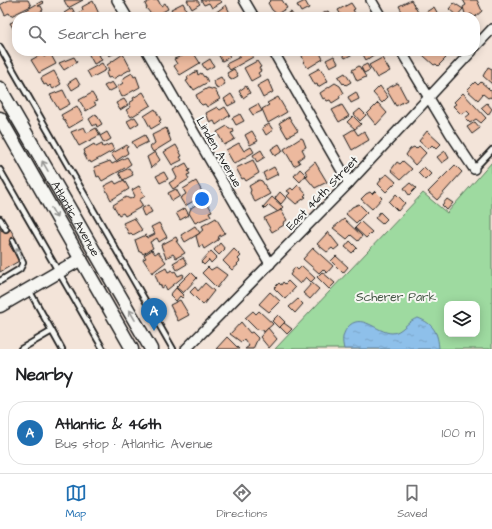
<!DOCTYPE html>
<html lang="en">
<head>
<meta charset="utf-8">
<style>
  :root { --surface:#fff; --page:#f2f2f2; --text:#202124; --muted:#757577; --line:#e0e0e0; --accent:#1f6fb2 }
  body { margin:0; font-family:"Architects Daughter",sans-serif; background:var(--page); color:var(--text) }
  .controls { position:absolute; right:12px; bottom:12px; display:grid; overflow:hidden; border-radius:8px; box-shadow:0 2px 10px #0003 }
  .controls button { width:36px; height:36px; display:grid; place-items:center; padding:0; border:0; border-bottom:1px solid var(--line); background:var(--surface); color:var(--text); font:20px sans-serif }
  .you { position:absolute; left:202px; top:199px; width:14px; height:14px; margin:-10px; border:3px solid #fff; border-radius:50%; background:#1a73e8; box-shadow:0 0 0 6px #1a73e833 }
  .badge { display:grid; place-items:center; width:26px; height:26px; border-radius:50%; background:var(--accent); color:#fff; font-size:13px; font-weight:700 }
  .pin { position:absolute; translate:-50% -33px; filter:drop-shadow(0 1px 2px #0008) }
  .pin::after { content:''; position:absolute; top:21px; width:14px; height:12px; background:inherit; clip-path:polygon(0 0,100% 0,50% 100%) }
  .list { margin:0; padding:0; list-style:none }
  h2 { display:flex; justify-content:space-between; align-items:center; height:52px; margin:0; padding:0 16px; font-size:17px }
  h2 small { font-size:13px; font-weight:400; color:var(--muted) }
  .list li { display:grid; grid-template-columns:26px 1fr auto; gap:12px; align-items:center; box-sizing:border-box; height:64px; margin:0 8px 8px; padding:0 8px; border:1px solid var(--line); border-radius:16px }
  .list b { display:block; font-size:15px; white-space:nowrap }
  .list p { margin:0; font-size:13px; white-space:nowrap; color:var(--muted) }
  .list em { font-size:13px; font-style:normal; color:var(--muted) }
  .icon { flex:none; width:22px; height:22px; fill:none; stroke:currentColor; stroke-width:2; stroke-linecap:round; stroke-linejoin:round }
  .map { position:relative; flex:none; width:492px; height:349px; overflow:hidden }
  .search { position:absolute; background:var(--surface); box-shadow:0 2px 10px #0003; left:12px; right:12px; top:12px; height:44px; display:flex; align-items:center; gap:10px; box-sizing:border-box; padding:0 14px; border-radius:16px; color:var(--muted); font-size:15px }
  .sheet { height:124px; background:var(--surface) }
  nav { display:flex; justify-content:space-around; align-items:center; box-sizing:border-box; height:56px; border-top:1px solid var(--line); background:var(--surface); font-size:11px; color:var(--muted) }
  nav a { display:grid; justify-items:center; gap:2px }
  nav .on { color:var(--accent) }
  .map>svg:first-child { display:block }
  .park { fill:#9edaa0; stroke:#5d7b5e; fill-rule:evenodd }
  .water { fill:url(#water-ripples); stroke:#607e98 }
  .building { fill:#ecb99e; stroke:#1c1c1c }
  .lines { fill:none; stroke-linecap:round; stroke-linejoin:round }
  .lane-casing { stroke:#1c1c1c; stroke-width:8 }
  .street-casing { stroke:#1c1c1c; stroke-width:12 }
  .secondary-casing { stroke:#1c1c1c; stroke-width:15 }
  .lane { stroke:#f6f6f2; stroke-width:4.5 }
  .street { stroke:#f6f6f2; stroke-width:9 }
  .secondary { stroke:#f6f6f2; stroke-width:12 }
  .oneway { stroke:#949492 }
  .labels { text-anchor:middle; stroke-width:4; stroke-linejoin:round; paint-order:stroke }
  .street-label { font-size:12px; fill:#1c1c1c; stroke:#f6f6f2 }
  .park-label { font-size:12px; fill:#435544; stroke:#f6f6f2 }
</style>
</head>
<body>
<div class="map">
<svg width="492" height="349" viewBox="0 0 492 349">
  <defs>
    <pattern id="water-ripples" width="26" height="14" patternUnits="userSpaceOnUse"><rect width="26" height="14" fill="#8ec0ea"/><path d="M2 4q2-2 4 0t4 0M15 11q2-2 4 0t4 0" fill="none" stroke="#7aa4c8"/></pattern>
  </defs>
  <rect width="100%" height="100%" fill="#f3e4d9"/>
  <filter id="ink" filterUnits="userSpaceOnUse"><feTurbulence type="fractalNoise" baseFrequency=".025" numOctaves="2"/><feDisplacementMap in="SourceGraphic" scale="8" xChannelSelector="R" yChannelSelector="G"/><feConvolveMatrix kernelMatrix="1 2 1 2 8 2 1 2 1" color-interpolation-filters="sRGB"/></filter>
  <g filter="url(#ink)">
    <path class="park" d="M492 162V349H275L423 193 447 213ZM447 304H477V334H447Z"/>
    <path class="water" d="M418 318C434 324 438 333 439 349H344C342 341 342 335 347 328 361 311 377 333 392 333 402 333 408 320 418 318Z"/>
    <g class="building">
      <path d="M9 0H28L31 6 11 16 9 13 5 15 0 5Z"/>
      <path d="M64 0H83L68 8Z"/>
      <path d="M151 0H158L161 6 165 3 168 9 155 16 153 13 151 14 146 8H147L145 4Z"/>
      <path d="M187 0H197L200 4 192 9Z"/>
      <path d="M201 0H220L222 2 212 8 209 3 204 5Z"/>
      <path d="M271 0H282L287 8 277 14 272 10 268 3Z"/>
      <path d="M411 0 419 14 413 17 408 15 405 17 399 6Z"/>
      <path d="M463 0H477L482 11 475 17 471 14 466 17 463 7 466 5Z"/>
      <path d="M42 1 44 3 38 6H41L43 10 32 17H24L21 13Z"/>
      <path d="M93 1 99 14 94 17H78L79 16 78 13 83 10 82 7Z"/>
      <path d="M305 1 309 8 301 12 297 5Z"/>
      <path d="M183 3 186 9 175 16 171 9Z"/>
      <path d="M351 3 355 9 353 10 355 13 352 15 353 17H342L338 10Z"/>
      <path d="M454 3 463 9 457 16 449 9Z"/>
      <path d="M226 5 232 17H216L215 13Z"/>
      <path d="M434 7 438 14 428 17 426 12Z"/>
      <path d="M72 8 76 15 67 17 64 13Z"/>
      <path d="M328 11 332 17H321L320 15Z"/>
      <path d="M291 12 294 17H282Z"/>
      <path d="M17 20V35L10 23Z"/>
      <path d="M87 51H106L99 55 102 60 94 64Z"/>
      <path d="M106 51H119L109 56Z"/>
      <path d="M224 51H227L230 57 222 61 218 54Z"/>
      <path d="M236 51H252L253 57 230 70 226 64 240 57Z"/>
      <path d="M307 51H319L323 59 308 68 303 62 304 61 302 56Z"/>
      <path d="M351 51 353 54 345 58 341 52Z"/>
      <path d="M361 51H375V54L366 60Z"/>
      <path d="M425 51H440L446 58 438 66 436 64 434 65 424 56 422 54Z"/>
      <path d="M193 52 200 63 180 75 174 66 177 64 174 59Z"/>
      <path d="M50 53 56 64 39 73 31 60 42 54 44 57Z"/>
      <path d="M123 54 131 69 113 79 112 77 108 78 106 73 109 71 107 65Z"/>
      <path d="M334 56 338 63 330 67 326 60Z"/>
      <path d="M74 57 77 62 64 70 59 63Z"/>
      <path d="M382 58 390 71 377 78 369 65Z"/>
      <path d="M210 59 214 66 206 70 202 64Z"/>
      <path d="M257 61 261 67 259 68 261 71 258 73 260 76 251 81 244 68Z"/>
      <path d="M102 63 106 70 91 78 87 71Z"/>
      <path d="M367 64 370 70 364 73 361 67Z"/>
      <path d="M359 66 366 77 357 81 352 70Z"/>
      <path d="M488 67 492 69V84L483 76Z"/>
      <path d="M320 68 328 81 318 87 317 84 315 85 309 74Z"/>
      <path d="M234 69 238 76 231 80 227 73Z"/>
      <path d="M54 71 61 84 53 89 50 85 48 87 46 84 44 85 41 78Z"/>
      <path d="M197 71 198 75 201 73 204 77 205 76 208 82 194 90 192 87 191 88 186 81 188 80 187 77Z"/>
      <path d="M132 73 134 77 136 76 140 87 122 97 117 87 123 83 122 81 125 77Z"/>
      <path d="M345 73 351 82 346 85 344 83 343 84 338 77Z"/>
      <path d="M221 77 225 84 217 89 213 81Z"/>
      <path d="M76 78 80 85 72 90 68 83Z"/>
      <path d="M268 80 273 92 263 98 257 86Z"/>
      <path d="M112 82 116 88 108 92 104 86Z"/>
      <path d="M475 82 478 85 481 82 488 88 492 92V98L490 97 488 98 483 94 478 100 467 90Z"/>
      <path d="M335 83 340 86 344 93 339 96 340 98 332 103 330 100 327 101 325 98 323 99 320 93Z"/>
      <path d="M398 83 407 100 396 106 386 89Z"/>
      <path d="M246 86 250 93 243 98 239 91Z"/>
      <path d="M380 86 388 97 382 103 373 93Z"/>
      <path d="M208 88 215 90 220 99 207 107 205 104 202 105 199 102 196 95Z"/>
      <path d="M63 90 70 104 59 110 50 95Z"/>
      <path d="M143 92 151 105 131 117 126 110 131 107 129 103 134 100 133 98Z"/>
      <path d="M356 92 359 99 351 103 348 97Z"/>
      <path d="M92 93 97 101 94 102 96 105 86 111 79 100Z"/>
      <path d="M463 93 486 118 481 123 476 119 470 123 465 118 470 114 467 111 461 114 453 106 456 104 454 102Z"/>
      <path d="M231 94 236 102 228 106 224 99Z"/>
      <path d="M278 97 287 112 268 123 262 109 269 105 267 103Z"/>
      <path d="M124 99 128 105 120 110 116 103Z"/>
      <path d="M378 103 387 113 376 125 367 114Z"/>
      <path d="M487 103 492 109 488 115 481 108Z"/>
      <path d="M258 104 262 111 253 115 249 109Z"/>
      <path d="M342 105 349 116 339 122 332 110Z"/>
      <path d="M77 106 84 119 69 128 61 115Z"/>
      <path d="M217 107 220 110 225 107 230 115 216 125 214 121 210 123 206 113Z"/>
      <path d="M155 109 161 120 159 121 161 123 151 129 144 116Z"/>
      <path d="M360 109 366 115 360 121 354 114Z"/>
      <path d="M96 114 102 124 97 127 96 124 93 126 89 119Z"/>
      <path d="M240 114 244 121 236 125 232 118Z"/>
      <path d="M353 116 361 124 355 129 347 122Z"/>
      <path d="M135 117 139 123 131 128 127 121Z"/>
      <path d="M289 117 298 131 287 137 279 123Z"/>
      <path d="M475 122 480 128 472 134 467 127Z"/>
      <path d="M269 124 273 130 266 135 262 128Z"/>
      <path d="M227 126 229 129H233L234 132 231 133 235 139 224 145 217 132Z"/>
      <path d="M84 127 87 133 96 128 100 135 79 146 71 132Z"/>
      <path d="M166 128 171 141 153 152 150 147 155 143 152 135Z"/>
      <path d="M354 129 358 135 364 131 369 140 352 150 344 135Z"/>
      <path d="M252 131 258 141 250 145 245 135Z"/>
      <path d="M427 131 441 144 436 149 432 145 428 149 419 141Z"/>
      <path d="M107 132 111 139 104 143 100 136Z"/>
      <path d="M145 135 148 142 136 148 132 142Z"/>
      <path d="M301 138 303 139 306 147 302 149 305 155 298 160 300 163 294 166 284 149Z"/>
      <path d="M239 143 244 151 251 147 254 152 234 164 226 150Z"/>
      <path d="M94 144 96 147 102 144 103 147 111 144 114 150 91 163 90 161 88 162 84 154 85 153 84 150Z"/>
      <path d="M279 144 283 151 275 156 271 149Z"/>
      <path d="M127 145 128 147 126 148 128 153 116 161 111 154Z"/>
      <path d="M176 145 182 156 180 157 182 160 172 165 164 152Z"/>
      <path d="M419 146 426 153 415 165 406 155 410 149 414 147 416 149Z"/>
      <path d="M261 150 265 157 257 162 253 155Z"/>
      <path d="M445 151 449 158 442 163 437 157Z"/>
      <path d="M155 152 160 160 151 168 147 157Z"/>
      <path d="M127 157 131 164 125 168 102 181 99 176 97 177 94 167 110 161 112 164Z"/>
      <path d="M253 160 259 173 246 181 244 178 242 179 236 168Z"/>
      <path d="M403 161 412 169 401 179 391 170 397 162 400 164Z"/>
      <path d="M315 162 327 182 315 188 305 176 308 175 305 171Z"/>
      <path d="M186 163 190 170 188 171 190 174 187 175 189 179 173 189 169 183 177 178 173 170Z"/>
      <path d="M455 165 462 172 437 200 428 192Z"/>
      <path d="M274 167 278 174 266 180 263 173Z"/>
      <path d="M424 167 431 174 425 180 418 173Z"/>
      <path d="M129 168 133 175 123 180 119 173Z"/>
      <path d="M300 169 306 175 300 182 294 176Z"/>
      <path d="M164 172 168 179 160 183 156 176Z"/>
      <path d="M387 174 396 182 386 192 378 184 381 180 380 179Z"/>
      <path d="M124 180 129 189 111 200 104 186 114 181 116 184Z"/>
      <path d="M259 180 262 181 270 194 255 202 250 193 251 190 249 186Z"/>
      <path d="M196 181 204 195 185 206 180 198 186 194 183 189Z"/>
      <path d="M410 183 416 188 409 195 404 188Z"/>
      <path d="M298 185 306 194 304 196 306 197 296 204 287 196 290 193 287 191 291 188 293 190Z"/>
      <path d="M139 186 145 196 139 200 143 206 125 216 123 213 119 215 113 205 126 197 130 199 135 196 132 190Z"/>
      <path d="M176 189 180 196 172 201 168 193Z"/>
      <path d="M375 191 382 198 372 209 361 199 366 194 370 192 372 194Z"/>
      <path d="M280 192 286 198 281 204 275 198Z"/>
      <path d="M396 194 405 203 398 211 389 202Z"/>
      <path d="M272 197 283 207 278 212 269 205 265 209 263 207Z"/>
      <path d="M205 199 212 211 209 212 211 216 195 223 189 213 191 208Z"/>
      <path d="M447 199 453 203 447 210 442 205Z"/>
      <path d="M359 204 367 212 356 223 346 214 352 207Z"/>
      <path d="M148 205 152 212 144 216 141 209Z"/>
      <path d="M185 208 189 215 180 220 176 213Z"/>
      <path d="M281 210 287 220 283 223 284 225 272 232 264 218Z"/>
      <path d="M380 212 387 219 382 224 375 218Z"/>
      <path d="M134 218 142 230 133 235 131 233 129 234 123 223Z"/>
      <path d="M216 218 225 233 219 236 218 240 204 249 202 245 199 247 196 236 204 229 202 226Z"/>
      <path d="M344 219 362 236 358 241 351 235 347 239 333 228Z"/>
      <path d="M361 222 372 232 366 238 355 228Z"/>
      <path d="M159 223 167 237 159 242 157 238 150 242 153 248 143 254 141 251 139 252 135 240 146 235 147 238 155 234 151 227Z"/>
      <path d="M195 226 200 233 185 242 181 235Z"/>
      <path d="M9 227 16 239 9 244 19 261 0 272V228L2 231Z"/>
      <path d="M328 232 339 246 334 250 332 248 327 252 317 244Z"/>
      <path d="M176 237 178 241H176L185 253 176 258 173 254 166 258 161 245Z"/>
      <path d="M350 241 357 248 352 253 345 247Z"/>
      <path d="M220 243 225 249 219 255 214 250Z"/>
      <path d="M313 248 333 266 327 273 323 269 319 273 303 259Z"/>
      <path d="M234 249 241 256 238 259 240 261 237 264 238 265 232 270 223 261Z"/>
      <path d="M152 250 155 254 158 252 166 262 152 273 143 259 146 258 144 255Z"/>
      <path d="M211 251 217 257 211 263 209 260 204 265 201 262Z"/>
      <path d="M336 256 348 267 343 273 331 261Z"/>
      <path d="M183 257 187 264 177 270 173 263Z"/>
      <path d="M302 266 315 278 311 282 306 277 300 284 290 275 295 267 298 270Z"/>
      <path d="M208 267 211 270 216 267 227 275 217 288 202 273Z"/>
      <path d="M166 268 168 272 172 270 173 272 175 271 178 276 183 274 184 276 167 290 165 286 162 288 160 284 159 285 155 274Z"/>
      <path d="M191 272 197 278 183 293 176 287Z"/>
      <path d="M322 272 335 283 329 289 317 277Z"/>
      <path d="M288 281 295 288 285 299 274 288 279 283 281 285 283 282 285 284Z"/>
      <path d="M205 283 214 291 203 305 190 292 195 287 198 291Z"/>
      <path d="M312 283 319 289 310 299 303 293Z"/>
      <path d="M176 288 184 296 182 298 180 296 176 301 170 295Z"/>
      <path d="M270 292 280 301 269 312 259 304Z"/>
      <path d="M298 299 303 304 295 313 289 307Z"/>
      <path d="M180 300 189 315 178 321 170 305Z"/>
      <path d="M253 311 256 314 259 311 273 324 264 332 263 330 256 329 245 318Z"/>
      <path d="M278 315 285 322 279 328 272 321Z"/>
      <path d="M241 322 250 333 252 332 258 338 253 349H245L249 346 244 339 241 342 230 334Z"/>
      <path d="M284 323 292 329 287 334 280 327Z"/>
      <path d="M268 328 277 339 269 348 260 337Z"/>
      <path d="M227 337 239 349H216Z"/>
    </g>
    <g class="lines">
      <defs>
        <g id="lane">
          <path d="M0 47 173 349"/>
          <path d="M474 169 492 150"/>
          <path d="M0 170 103 349"/>
          <path d="M0 219 6 229"/>
          <path d="M0 281 20 269 23 263 13 241"/>
          <path d="M29 290 62 349"/>
          <path d="M21 349 52 331"/>
        </g>
        <g id="street">
          <path d="M117 0 127 17"/>
          <path d="M244 0 254 17"/>
          <path d="M371 0 381 17"/>
          <path d="M475 47 492 29"/>
          <path d="M147 51 270 264"/>
          <path d="M273 51 349 183"/>
          <path d="M401 51 450 133 474 169"/>
          <path d="M186 349 349 183 472 51"/>
        </g>
        <g id="secondary">
          <path id="s1" d="M0 88 151 349"/>
          <path d="M0 118 132 349"/>
          <path d="M0 306 81 259"/>
        </g>
      </defs>
      <use href="#lane" class="lane-casing"/>
      <use href="#street" class="street-casing"/>
      <use href="#secondary" class="secondary-casing"/>
      <use href="#lane" class="lane"/>
      <use href="#street" class="street"/>
      <use href="#secondary" class="secondary"/>
    </g>
    <defs><path id="oneway-shaft" d="M-6 0H5M1.5-3L5.5 0L1.5 3" fill="none" stroke-width="1.6" stroke-linecap="round" stroke-linejoin="round"/></defs>
    <g class="oneway">
      <use href="#oneway-shaft" transform="translate(45 166) rotate(-120)"/>
      <use href="#oneway-shaft" transform="translate(54 213) rotate(60)"/>
      <use href="#oneway-shaft" transform="translate(19 253) rotate(-115)"/>
      <use href="#oneway-shaft" transform="translate(132 315) rotate(-120)"/>
    </g>
  </g>
  <g class="labels">
    <g class="street-label">
      <text transform="translate(219 152) rotate(60)" y="4">Linden Avenue</text>
      <text transform="translate(322 193) rotate(-46)" y="4">East 46th Street</text>
      <text dy="4" stroke="none"><textPath href="#s1" startOffset="151">Atlantic Avenue</textPath></text>
    </g>
    <g class="park-label">
      <text x="396" y="301">Scherer Park</text>
    </g>
  </g>
</svg>
<div class="controls">
<button><svg class="icon" aria-label="layers" viewBox="0 0 24 24"><path d="M12 4l9 5-9 5-9-5zM3 14l9 5 9-5"/></svg></button>
</div>
<div class="you"></div>
<div class="pin badge" style="left:154px;top:331px">A</div>
<div class="search"><svg class="icon" aria-label="search" viewBox="0 0 24 24"><circle cx="10" cy="10" r="6"/><path d="M15 15l6 6"/></svg>Search here</div>
</div>
<section class="sheet">
<h2>Nearby<small></small></h2>
<ul class="list">
<li><span class="badge">A</span><div><b>Atlantic &amp; 46th</b><p>Bus stop · Atlantic Avenue</p></div><em>100 m</em></li>
</ul>
</section>
<nav>
<a class="on"><svg class="icon" aria-label="map" viewBox="0 0 24 24"><path d="M3 6l6-2 6 2 6-2v14l-6 2-6-2-6 2zM9 4v14M15 6v14"/></svg>Map</a>
<a><svg class="icon" aria-label="directions" viewBox="0 0 24 24"><path d="M12 3l9 9-9 9-9-9zM9 14v-3h6M13 9l2 2-2 2"/></svg>Directions</a>
<a><svg class="icon" aria-label="saved" viewBox="0 0 24 24"><path d="M7 4h10v16l-5-4-5 4z"/></svg>Saved</a>
</nav>
</body>
</html>
